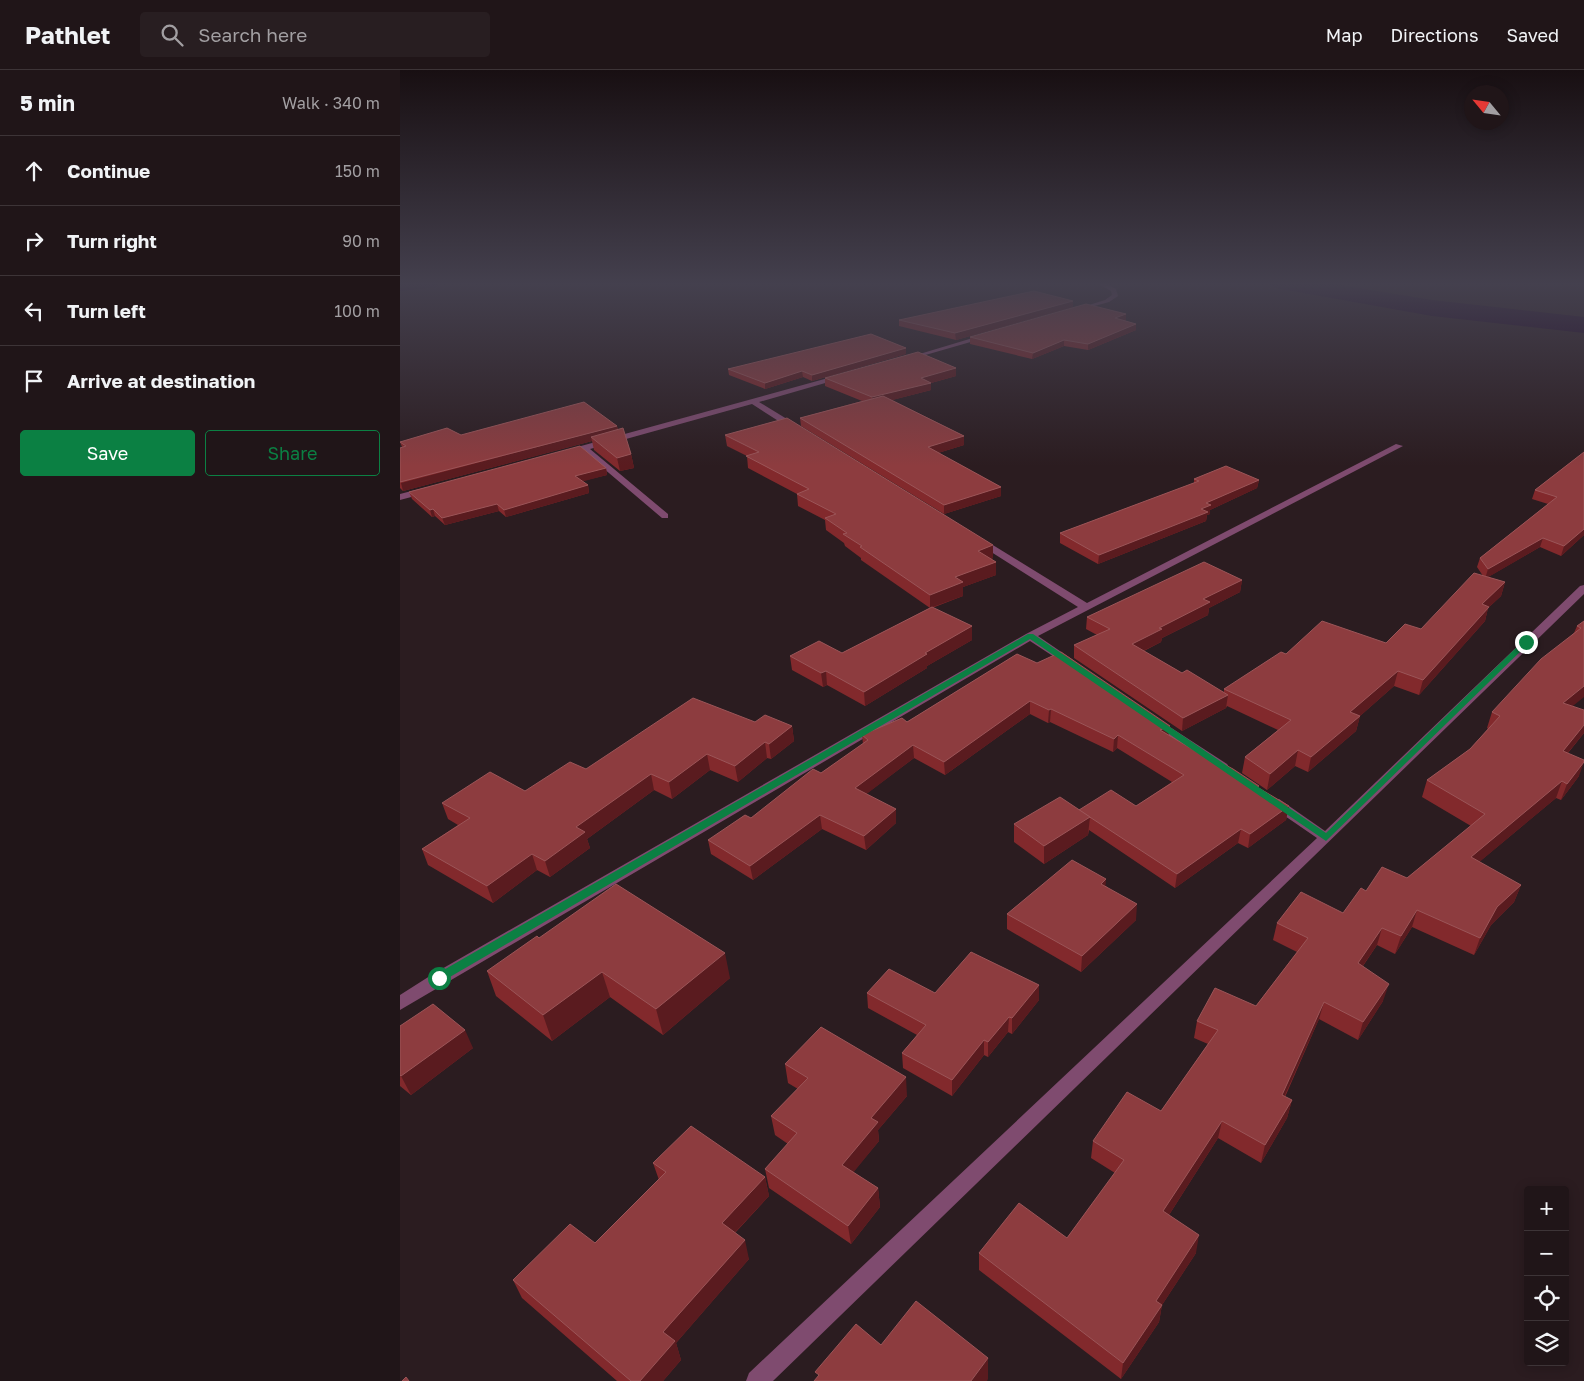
<!DOCTYPE html>
<html lang="en">
<head>
<meta charset="utf-8">
<style>
  :root { --surface:#201518; --page:#281e21; --text:#f1f3f6; --muted:#a29fa2; --line:#3d3437; --accent:#0b8043 }
  body { margin:0; font-family:"Golos Text",sans-serif; background:var(--page); color:var(--text) }
  .controls { position:absolute; right:15px; bottom:15px; display:grid; overflow:hidden; border-radius:5px; box-shadow:0 2px 12px #0003 }
  .controls button { width:45px; height:45px; display:grid; place-items:center; padding:0; border:0; border-bottom:1px solid var(--line); background:var(--surface); color:var(--text); font:25px sans-serif }
  .compass { position:absolute; left:1064px; top:15px; width:45px; height:45px; border-radius:50%; background:var(--surface); box-shadow:0 2px 12px #0003; rotate:299deg }
  .stop { position:absolute; width:15px; height:15px; margin:-11px; border:4px solid #0b8043; border-radius:50%; background:#fff }
  .stop.end { background:#0b8043; border-color:#fff; box-shadow:0 1px 5px #0008 }
  .list { margin:0; padding:0; list-style:none }
  h2 { display:flex; justify-content:space-between; align-items:center; height:65px; margin:0; padding:0 20px; font-size:21px }
  h2 small { font-size:16px; font-weight:400; color:var(--muted) }
  .list li { display:grid; grid-template-columns:32px 1fr auto; gap:15px; align-items:center; box-sizing:border-box; height:70px; padding:0 20px; border-top:1px solid var(--line) }
  .list b { display:block; font-size:19px; white-space:nowrap }
  .list em { font-size:16px; font-style:normal; color:var(--muted) }
  .actions { display:flex; gap:10px; padding:15px 20px }
  .actions a { flex:1; padding:11px 0; border:1px solid var(--accent); border-radius:5px; text-align:center; font-size:18px; color:var(--accent) }
  .actions .main { background:var(--accent); color:#fff }
  .icon { flex:none; width:28px; height:28px; fill:none; stroke:currentColor; stroke-width:2; stroke-linecap:round; stroke-linejoin:round }
  .map { position:relative; flex:none; width:1184px; height:1311px; overflow:hidden }
  header { display:flex; align-items:center; gap:30px; box-sizing:border-box; height:70px; padding:0 25px; background:var(--surface); border-bottom:1px solid var(--line) }
  header strong { font-size:24px }
  nav { display:flex; gap:28px; margin-inline-start:auto; font-size:18px }
  .search { width:350px; height:45px; background:var(--page); display:flex; align-items:center; gap:12px; box-sizing:border-box; padding:0 18px; border-radius:5px; color:var(--muted); font-size:19px }
  main { display:flex }
  aside { flex:1; background:var(--surface) }
  .map>svg:first-child { display:block }
  .lines { fill:none; stroke-linecap:round; stroke-linejoin:round }
  .river { fill:#1a0023; fill-rule:evenodd }
  .minor { fill:#7f4b6f; fill-rule:evenodd }
  .wall { fill:#82292c }
  .shaded-wall { fill:#5a1b1f }
  .building { fill:#8d3c3f; stroke:#9b5558 }
  .route { fill:#0b8043 }
</style>
</head>
<body>
<header>
<strong>Pathlet</strong>
<div class="search"><svg class="icon" aria-label="search" viewBox="0 0 24 24"><circle cx="10" cy="10" r="6"/><path d="M15 15l6 6"/></svg>Search here</div>
<nav><a>Map</a><a>Directions</a><a>Saved</a></nav>
</header>
<main>
<aside>
<h2>5 min<small>Walk · 340 m</small></h2>
<ul class="list">
<li><svg class="icon" aria-label="ahead" viewBox="0 0 24 24"><path d="M12 20V5M6 11l6-6 6 6"/></svg><div><b>Continue</b></div><em>150 m</em></li>
<li><svg class="icon" aria-label="right" viewBox="0 0 24 24"><path d="M7 20v-9h11M14 6l5 5-5 5"/></svg><div><b>Turn right</b></div><em>90 m</em></li>
<li><svg class="icon" aria-label="left" viewBox="0 0 24 24"><path d="M17 20v-9H6M10 6l-5 5 5 5"/></svg><div><b>Turn left</b></div><em>100 m</em></li>
<li><svg class="icon" aria-label="arrive" viewBox="0 0 24 24"><path d="M6 21V4h12l-3 4 3 4H6"/></svg><div><b>Arrive at destination</b></div></li>
</ul>
<div class="actions"><a class="main">Save</a><a>Share</a></div>
</aside>
<div class="map">
<svg width="1184" height="1311" viewBox="0 0 1184 1311">
  <rect width="100%" height="100%" fill="#2b1c20"/>
  <g class="lines">
    <g class="river">
      <path d="M0 212H39L36 217 0 221Z"/>
      <path d="M869 212H921L1032 230 1184 247V263L1032 246 881 219 872 217Z"/>
    </g>
    <g class="minor">
      <path d="M695 212H703L716 219 718 226 709 232 673 242V240L705 230 712 225 711 221Z"/>
      <path d="M586 264 589 266 588 267 508 290 503 289Z"/>
      <path d="M439 305 446 307 359 332 400 357V361H394L352 334 190 379 268 444V448H262L183 381 167 386 163 383 181 376Z"/>
      <path d="M996 374 1003 376 638 566 673 590 675 592 673 594H665L630 571 0 940V925L33 904 626 564 678 537 577 473V469H583L687 533Z"/>
      <path d="M27 417 30 418V422L0 430V424Z"/>
      <path d="M1184 515V524L373 1311H346L349 1303 917 768 869 735 867 732 869 729H879L925 761 1180 516Z"/>
      <path d="M756 648 827 694 829 697 827 700H817L752 655 750 652 752 649Z"/>
    </g>
  </g>
  <g class="wall">
    <path d="M673 231V237L556 270 499 256V250Z"/>
    <path d="M726 244V250L725 251 736 260 688 280 664 276 632 289 570 274V267Z"/>
    <path d="M506 284 412 311 403 307 365 319 329 305 328 299Z"/>
    <path d="M556 306 531 313V320L492 330 564 366V375L538 383 601 417V426L544 444 401 356 400 348 462 331 425 316V308Z"/>
    <path d="M217 356 218 360 231 384 234 398 220 401 194 380 192 371 3 421 0 418V378L2 377 0 372 61 365Z"/>
    <path d="M325 365 593 475V488L591 489 596 492V505L563 517V526L532 538 572 556V570L527 596V598L465 636 427 615 423 617 392 600 390 586 442 583 530 538 461 490V488L445 476 444 473 426 460 425 450 398 436 397 424 348 398 347 386 327 376Z"/>
    <path d="M1184 382V465L1161 486 1140 477 1088 507 1105 512 1101 526 1088 538 1085 551 1019 625 994 616 960 646 956 661 908 702 895 696 867 720 842 703 845 687 878 660 827 636 826 638 782 661 674 588V575L697 565 686 559 687 547 842 510 840 522 809 538 808 545 762 568 761 572 744 581 782 603 824 622V619L886 584 986 573 1021 559 1083 506 1077 497 1080 488 1148 434 1132 429 1135 420Z"/>
    <path d="M206 398 207 405 182 411 188 415 189 423 106 447 99 441 45 455 35 446 32 447 12 429 9 422Z"/>
    <path d="M794 409 859 410 857 418 810 440V444L807 445 806 451 698 494 660 473V463L794 413Z"/>
    <path d="M1184 551 1173 636 1184 663 1168 683 1179 706 1161 730 1156 728 1079 792 1121 815 1114 832 1091 855 1074 885 1012 857 995 884 977 875 963 896 983 931 958 970 919 949 885 1027 892 1030 887 1048 861 1093 818 1068 769 1145 796 1183 762 1235 759 1252 721 1309 579 1200V1183L667 1168 715 1103 691 1088 693 1071 761 1041 808 974 794 968 797 951 856 936 897 882 873 870 877 853 943 843 966 821 1007 808 1071 756 1022 727 1027 710 1070 679 1088 659 1087 658 1092 642 1174 563 1177 556Z"/>
    <path d="M617 584 768 665 889 736 886 750 848 778 838 773 775 818 689 760 688 765 644 794 614 772V754L679 740 736 736 772 712 717 678 713 682 650 652 648 653 630 644 545 705 514 688 466 724 496 753 466 780 422 759 353 810 311 784 308 770 351 748 421 703 463 674 462 665 507 652Z"/>
    <path d="M392 656 394 671 371 689 367 688 338 712 310 700 272 729 254 720 187 769 190 778 150 807 137 800 93 833 28 795 22 779 58 755 48 749 42 733 125 721 186 699Z"/>
    <path d="M706 816 736 850 681 902 607 859V844Z"/>
    <path d="M139 868 330 908 263 965 210 927 152 971 96 926 87 901Z"/>
    <path d="M639 915V930L612 964 608 962 588 987 584 985 552 1026 503 998 502 983 517 965 468 938 467 923H535Z"/>
    <path d="M0 956 73 978 11 1025 0 1016Z"/>
    <path d="M385 994 507 1026 478 1060 479 1071 453 1102 478 1118 480 1137 451 1174 369 1118 365 1099 388 1074 375 1065 371 1046 398 1019 388 1013Z"/>
    <path d="M253 1093 365 1107 369 1126 335 1163 349 1189 276 1273 281 1290 263 1311H217L122 1228 113 1210 195 1173 259 1110Z"/>
  </g>
  <g class="shaded-wall">
    <path d="M673 231V237L556 270 555 263Z"/>
    <path d="M726 244V250L714 255 715 248Z"/>
    <path d="M736 254V260L688 280V274Z"/>
    <path d="M664 270V276L632 289 633 283Z"/>
    <path d="M506 278V284L412 311V305Z"/>
    <path d="M556 298V306L531 313V320L473 335 472 327 521 308Z"/>
    <path d="M402 301 403 307 365 319V313Z"/>
    <path d="M217 356 218 364 191 367 192 371 3 421 1 413Z"/>
    <path d="M564 366V375L528 386V377Z"/>
    <path d="M231 384 234 398 220 401 217 388Z"/>
    <path d="M206 398 207 405 177 413 175 406Z"/>
    <path d="M859 410 857 418 810 440V444L807 445 806 451 698 494 699 485 801 439 806 433Z"/>
    <path d="M188 415 189 423 106 447 104 440Z"/>
    <path d="M601 417V426L544 444V435Z"/>
    <path d="M97 434 99 441 45 455 42 448Z"/>
    <path d="M33 439 35 446 32 447 30 440Z"/>
    <path d="M1184 459V465L1161 486 1164 476Z"/>
    <path d="M1143 468 1140 477 1085 509 1088 499Z"/>
    <path d="M593 475V488L578 494V481Z"/>
    <path d="M596 492V505L563 517V526L530 538V525L555 507Z"/>
    <path d="M842 510 840 522 809 538 808 545 762 568 761 572 731 587 732 574 803 529Z"/>
    <path d="M1105 512 1101 526 1088 538 1085 551 1019 625 1023 610 1082 534Z"/>
    <path d="M572 556V570L527 596V598L465 636 464 622 525 583Z"/>
    <path d="M426 601 427 615 423 617 421 603Z"/>
    <path d="M998 601 994 616 960 646 956 661 908 702 911 687 950 642Z"/>
    <path d="M1184 616V627L1158 648 1163 633Z"/>
    <path d="M828 625 826 638 782 661 783 648Z"/>
    <path d="M630 631V644L545 705 544 692Z"/>
    <path d="M651 639 650 652 648 653 649 640Z"/>
    <path d="M1184 655V663L1156 697 1163 681Z"/>
    <path d="M392 656 394 671 371 689 369 674Z"/>
    <path d="M770 656 768 669 760 660Z"/>
    <path d="M718 665 717 678 713 682 714 669Z"/>
    <path d="M365 672 367 688 338 712 335 696Z"/>
    <path d="M513 675 514 688 456 732 455 718Z"/>
    <path d="M898 680 895 696 867 720 870 704Z"/>
    <path d="M307 684 310 700 272 729 269 712Z"/>
    <path d="M1184 692 1179 706 1161 730 1167 714Z"/>
    <path d="M251 704 254 720 187 769 190 778 150 807 145 791 176 757Z"/>
    <path d="M1162 711 1156 728 1065 804 1071 787Z"/>
    <path d="M889 736 886 750 848 778 850 764Z"/>
    <path d="M496 739V753L466 780 464 766Z"/>
    <path d="M420 745 422 759 353 810 350 796Z"/>
    <path d="M690 747 688 765 644 794V776Z"/>
    <path d="M841 759 838 773 775 818 777 804Z"/>
    <path d="M132 784 137 800 93 833 87 816Z"/>
    <path d="M706 809 705 824 701 814Z"/>
    <path d="M1121 815 1114 832 1091 855 1074 885 1080 868 1097 837Z"/>
    <path d="M737 834 736 850 681 902 682 886Z"/>
    <path d="M1017 840 1012 857 995 884 1001 866Z"/>
    <path d="M982 858 977 875 953 910 958 893Z"/>
    <path d="M325 883 330 908 263 965 256 939Z"/>
    <path d="M202 902 210 927 152 971 143 945Z"/>
    <path d="M989 914 983 931 958 970 963 952Z"/>
    <path d="M639 915V930L612 964V948Z"/>
    <path d="M924 932 919 949 877 1043 882 1025Z"/>
    <path d="M609 947 608 962 588 987V972Z"/>
    <path d="M65 960 73 978 11 1025 1 1006Z"/>
    <path d="M584 970V985L552 1026V1010Z"/>
    <path d="M506 1007 507 1026 478 1060 479 1071 444 1114 442 1095 471 1048Z"/>
    <path d="M892 1030 887 1048 861 1093 865 1075Z"/>
    <path d="M822 1051 818 1068 760 1159 763 1141Z"/>
    <path d="M365 1107 369 1126 326 1172 322 1153Z"/>
    <path d="M478 1118 480 1137 451 1174 448 1156Z"/>
    <path d="M799 1165 796 1183 762 1235 759 1252 721 1309 723 1293 756 1231Z"/>
    <path d="M345 1170 349 1189 276 1273 281 1290 263 1311H240L263 1262Z"/>
    <path d="M588 1288V1309L587 1311H571Z"/>
  </g>
  <g class="building">
    <path d="M634 221 673 231 555 263 499 250Z"/>
    <path d="M686 234 726 244 715 248 736 254 688 274 664 270 633 283 570 267Z"/>
    <path d="M471 264 506 278 412 305 402 301 365 313 328 299Z"/>
    <path d="M518 282 556 298 521 308 531 313 472 327 425 308Z"/>
    <path d="M483 326 564 366 528 377 601 417 544 435 400 348Z"/>
    <path d="M184 332 217 356 0 412V378L6 376 0 372 47 358 61 365Z"/>
    <path d="M387 348 593 475 578 481 596 492 555 507 563 512 530 525 460 477 462 476 443 464 447 463 425 448 436 444 397 424 409 419 346 386 359 382 325 365Z"/>
    <path d="M223 358 231 384 217 388 191 367Z"/>
    <path d="M180 376 206 398 175 406 188 415 104 440 97 434 42 448 33 439 30 440 9 422Z"/>
    <path d="M1184 382V459L1164 476 1143 468 1088 499 1080 488 1157 427 1135 420Z"/>
    <path d="M826 396 859 410 806 433 811 435 801 439 808 442 699 485 660 463 799 411 794 409Z"/>
    <path d="M804 492 842 510 803 529 810 532 759 558 762 559 732 574 782 603 787 600 828 625 783 648 674 575 710 559 687 547Z"/>
    <path d="M1074 503 1105 512 1082 534 1089 537 1023 610 998 601 950 642 960 646 911 687 898 680 870 704 845 687 891 650 824 619 881 582 886 584 922 551 986 573 1005 554 1021 559Z"/>
    <path d="M532 537 572 556 525 583 527 584 464 622 426 601 421 603 390 586 419 571 442 583Z"/>
    <path d="M1184 551V616L1163 633 1184 640V655L1163 681 1184 690V692L1167 714 1162 711 1071 787 1121 815 1097 837 1080 868 1017 840 1001 866 982 858 958 893 989 914 963 952 924 932 882 1025 892 1030 865 1075 822 1051 763 1141 799 1165 756 1231 762 1235 723 1293 579 1183 619 1133 667 1168 724 1090 693 1071 727 1022 761 1041 818 960 797 951 815 918 856 936 908 868 877 853 901 822 943 843 961 818 966 821 982 797 1007 808 1085 744 1027 710 1070 679 1100 646 1092 642 1141 589 1181 558 1177 556Z"/>
    <path d="M661 582 770 656 760 660 809 689 811 687 833 699 859 716 857 717 889 736 850 764 841 759 777 804 679 740 711 720 736 736 784 705 718 665 714 669 651 639 649 640 630 631 544 692 513 675 455 718 496 739 464 766 420 745 350 796 308 770 345 745 351 748 413 699 421 703 468 670 462 665 502 648 507 652 617 584 637 593Z"/>
    <path d="M293 628 355 652 365 645 392 656 369 674 365 672 335 696 307 684 269 712 251 704 176 757 185 762 145 791 132 784 87 816 22 779 70 748 42 733 90 702 125 721 170 692 186 699Z"/>
    <path d="M660 727 690 747 644 776 614 754Z"/>
    <path d="M672 790 706 809 701 814 737 834 682 886 607 844Z"/>
    <path d="M216 814 325 883 256 939 202 902 143 945 87 901 137 866 139 868Z"/>
    <path d="M571 882 639 915 612 948 609 947 588 972 584 970 552 1010 502 983 526 955 467 923 489 899 535 923Z"/>
    <path d="M33 934 65 960 1 1006 0 1005V956Z"/>
    <path d="M421 957 506 1007 471 1048 478 1052 442 1095 478 1118 448 1156 365 1099 397 1063 371 1046 408 1008 385 994Z"/>
    <path d="M291 1056 365 1107 322 1153 345 1170 263 1262 275 1271 240 1311H231L113 1210 170 1154 195 1173 266 1102 253 1093Z"/>
    <path d="M516 1231 588 1288 571 1311H414L419 1305 415 1302 456 1254 481 1275Z"/>
    <path d="M6 1307 9 1311H2Z"/>
  </g>
  <linearGradient id="sky" x2="0" y2="1"><stop stop-color="#180f12"/><stop offset="0.54" stop-color="#44404e"/><stop offset="1" stop-color="#44404e" stop-opacity="0"/></linearGradient>
  <rect width="1184" height="396" fill="url(#sky)"/>
  <path class="route" d="M628 564H633L926 763 1124 570 1130 572 926 771 630 569 43 911H35V905Z"/>
</svg>
<div class="controls">
<button>+</button>
<button>−</button>
<button><svg class="icon" aria-label="locate" viewBox="0 0 24 24"><circle cx="12" cy="12" r="6"/><path d="M12 2v4M12 18v4M2 12h4M18 12h4"/></svg></button>
<button><svg class="icon" aria-label="layers" viewBox="0 0 24 24"><path d="M12 4l9 5-9 5-9-5zM3 14l9 5 9-5"/></svg></button>
</div>
<svg class="compass" viewBox="-18 -18 36 36"><path d="M0-13l5 13h-10z" fill="#e53935"/><path d="M0 13l5-13h-10z" fill="#a29fa2"/></svg>
<div class="stop" style="left:39px;top:908px"></div>
<div class="stop end" style="left:1126px;top:572px"></div>
</div>
</main>
</body>
</html>
